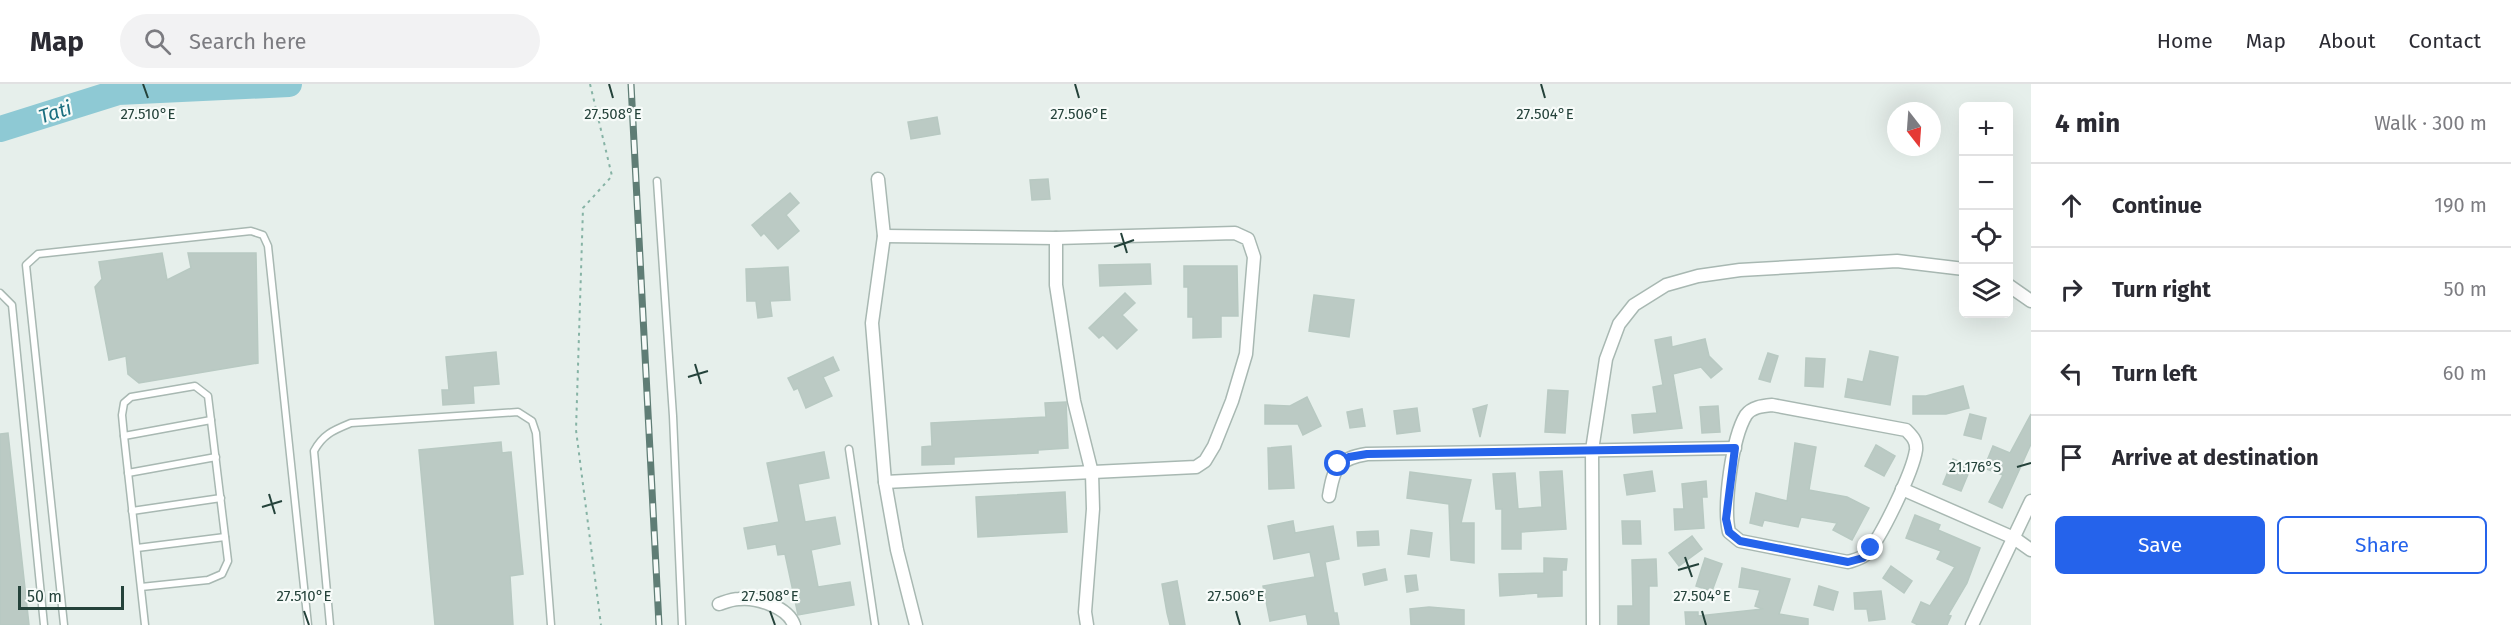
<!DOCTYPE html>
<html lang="en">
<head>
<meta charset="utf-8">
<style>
  :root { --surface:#fff; --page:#f2f2f3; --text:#2b2b33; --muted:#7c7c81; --line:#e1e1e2; --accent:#2563eb }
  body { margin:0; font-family:"Fira Sans",sans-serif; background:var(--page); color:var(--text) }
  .controls { position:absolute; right:18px; top:18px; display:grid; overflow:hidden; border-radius:9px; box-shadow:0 6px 24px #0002 }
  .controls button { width:54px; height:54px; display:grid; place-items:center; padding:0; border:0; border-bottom:2px solid var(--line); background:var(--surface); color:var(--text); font:30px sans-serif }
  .compass { position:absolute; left:1887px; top:18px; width:54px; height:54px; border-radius:50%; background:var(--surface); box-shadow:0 6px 24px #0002; rotate:163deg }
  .scale { position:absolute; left:18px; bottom:15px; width:106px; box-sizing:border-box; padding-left:6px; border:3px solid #24423a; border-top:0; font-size:16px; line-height:21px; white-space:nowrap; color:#24423a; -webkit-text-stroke:4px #f7fbf9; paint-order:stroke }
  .stop { position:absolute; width:18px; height:18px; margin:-14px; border:4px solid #2563eb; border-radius:50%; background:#fff }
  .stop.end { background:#2563eb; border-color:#fff; box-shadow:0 2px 6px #0008 }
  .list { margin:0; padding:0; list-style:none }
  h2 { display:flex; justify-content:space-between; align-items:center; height:78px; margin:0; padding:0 24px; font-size:26px }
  h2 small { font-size:20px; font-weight:400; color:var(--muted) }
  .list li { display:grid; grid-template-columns:39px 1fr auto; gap:18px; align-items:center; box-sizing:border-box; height:84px; padding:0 24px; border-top:2px solid var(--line) }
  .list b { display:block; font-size:22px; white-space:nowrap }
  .list em { font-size:20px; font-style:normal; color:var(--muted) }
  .actions { display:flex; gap:12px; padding:18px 24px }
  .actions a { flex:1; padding:14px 0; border:2px solid var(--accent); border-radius:9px; text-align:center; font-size:21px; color:var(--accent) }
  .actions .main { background:var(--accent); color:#fff }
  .icon { flex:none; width:33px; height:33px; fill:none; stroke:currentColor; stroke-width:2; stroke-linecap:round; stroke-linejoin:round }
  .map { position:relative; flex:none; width:2031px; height:541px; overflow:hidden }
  header { display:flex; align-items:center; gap:36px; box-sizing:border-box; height:84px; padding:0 30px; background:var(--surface); border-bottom:2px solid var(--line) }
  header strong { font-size:28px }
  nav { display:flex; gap:33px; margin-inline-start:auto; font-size:21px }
  .search { width:420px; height:54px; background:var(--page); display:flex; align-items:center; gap:15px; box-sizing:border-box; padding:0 21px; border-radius:33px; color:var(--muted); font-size:22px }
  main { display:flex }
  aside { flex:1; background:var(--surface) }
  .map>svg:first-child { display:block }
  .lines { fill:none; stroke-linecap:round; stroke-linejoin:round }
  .river { stroke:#8ec9d4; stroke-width:26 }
  .building { fill:#bbcac4; stroke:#b8c9c2; stroke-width:1.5 }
  .service-casing { stroke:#a8b8b2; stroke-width:9 }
  .minor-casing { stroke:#a8b8b2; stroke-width:15 }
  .path { stroke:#86b3a5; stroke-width:2; stroke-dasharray:3 4.5; stroke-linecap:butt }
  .service { stroke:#fff; stroke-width:6 }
  .minor { stroke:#fff; stroke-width:12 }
  .rail-casing { stroke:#5f7d75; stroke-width:7 }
  .rail { stroke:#f7fbf9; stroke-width:4.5; stroke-dasharray:14; stroke-linecap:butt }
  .route { stroke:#2563eb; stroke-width:8 }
  .ticks { fill:none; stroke:#24423a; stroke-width:2 }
  .labels { text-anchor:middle; stroke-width:4.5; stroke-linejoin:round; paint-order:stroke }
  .water-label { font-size:20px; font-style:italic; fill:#1c6f80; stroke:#f7fbf9 }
  .ticks-label { font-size:15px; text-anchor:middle; fill:#24423a; stroke:#f7fbf9; stroke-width:4.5; stroke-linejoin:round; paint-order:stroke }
</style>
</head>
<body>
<header>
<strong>Map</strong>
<div class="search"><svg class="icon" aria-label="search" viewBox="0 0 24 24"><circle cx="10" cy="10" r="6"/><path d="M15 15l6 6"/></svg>Search here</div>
<nav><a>Home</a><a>Map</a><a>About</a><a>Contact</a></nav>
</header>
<main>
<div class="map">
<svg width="2031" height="541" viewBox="0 0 2031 541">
  <rect width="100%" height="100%" fill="#e6efeb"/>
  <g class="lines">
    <path class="river" d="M0 45 118 8 289 0"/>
  </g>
  <g class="building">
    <path d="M937 33 940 50 911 55 908 38Z"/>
    <path d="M1048 95 1050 115 1032 116 1030 96Z"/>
    <path d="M790 109 799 119 786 131 799 147 778 165 764 149 761 152 752 141Z"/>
    <path d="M162 169 167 196 191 184 188 169H256L258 279 139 299 128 290 126 272 109 276 95 203 102 195 99 178Z"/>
    <path d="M1150 180 1151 200 1100 202 1099 181Z"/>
    <path d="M1184 182H1237L1238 232H1221V253L1193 254V233H1188V203H1184Z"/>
    <path d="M788 183 790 216 770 217 772 232 758 234 756 217H747L746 185Z"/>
    <path d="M1125 209 1135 219 1122 231 1137 246 1117 265 1103 251 1099 254 1089 244Z"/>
    <path d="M1314 211 1354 216 1349 253 1309 247Z"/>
    <path d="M1671 253 1672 263 1705 255 1709 272 1722 285 1711 294 1701 283 1673 290 1682 344 1634 349 1632 331 1657 329 1653 303 1663 301 1655 256Z"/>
    <path d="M1870 267 1898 273 1890 321 1845 313 1848 295 1863 298Z"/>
    <path d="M496 268 499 300 473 302 474 319 443 321 442 306H449L446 273Z"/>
    <path d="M1768 269 1778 272 1770 298 1759 295Z"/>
    <path d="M833 273 839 286 823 293 832 312 806 324 798 304 794 306 788 294Z"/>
    <path d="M1806 274 1825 275 1823 303 1805 302Z"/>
    <path d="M1963 302 1969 324 1946 330H1913V312H1926Z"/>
    <path d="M1548 306 1568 307 1565 349 1545 348Z"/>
    <path d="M1307 313 1321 342 1303 351 1298 340H1265V321L1290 322Z"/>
    <path d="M1066 318 1068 364 1038 366V369L954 373V380L922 381V363L932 362 931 339 1046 333 1045 319Z"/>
    <path d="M1487 321 1480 353 1473 325Z"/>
    <path d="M1718 322 1720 348 1702 349 1700 323Z"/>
    <path d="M1417 324 1420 347 1397 350 1394 327Z"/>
    <path d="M1362 325 1365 342 1350 344 1347 328Z"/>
    <path d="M1970 330 1986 334 1981 355 1964 351Z"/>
    <path d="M2031 330V360L2002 424 1989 418 2003 391 1984 384 1993 362 2010 369Z"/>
    <path d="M8 349 29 541H0V350Z"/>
    <path d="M501 358 502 369 511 368 523 490 510 492 513 541H435L419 366Z"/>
    <path d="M1795 359 1816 363 1809 406 1847 413 1869 424 1852 456 1833 446 1837 439 1801 433 1798 443 1764 436 1762 442 1750 439 1756 409 1787 417Z"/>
    <path d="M1876 361 1895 372 1884 392 1865 382Z"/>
    <path d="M1291 362 1294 404 1269 405 1268 364Z"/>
    <path d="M824 368 829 394 798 400 805 438 835 433 840 460 811 466 818 503 850 498 854 521 798 531 785 470 778 471 776 460 748 465 744 444 779 438 767 379Z"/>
    <path d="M1953 375 1971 383 1961 407 1943 400Z"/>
    <path d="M1562 387 1566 445 1521 448V465H1502V425H1496L1493 390 1515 389 1518 425 1542 423 1540 388Z"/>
    <path d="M1652 387 1655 407 1627 411 1624 391Z"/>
    <path d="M1410 388 1471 396 1461 439H1474V479L1451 476 1449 420 1407 414Z"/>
    <path d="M1706 397 1707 413H1702L1704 444 1675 446 1674 425H1684L1682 400Z"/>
    <path d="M1065 408 1067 448 978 453 976 413Z"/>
    <path d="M1915 431 1940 441 1938 446 1980 464 1967 499 1948 531 1951 532 1947 541H1918L1912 538 1921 518 1930 522 1955 483 1937 475 1941 467 1906 454Z"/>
    <path d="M1293 437 1295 449 1333 442 1339 475 1325 478 1334 529H1337L1339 541H1308L1306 530 1270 537 1263 502 1315 493 1310 468 1274 475 1268 442Z"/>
    <path d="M1622 437H1640L1641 460H1623Z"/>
    <path d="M1411 446 1432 449 1429 473 1408 470Z"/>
    <path d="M1378 447 1379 461 1358 462 1357 448Z"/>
    <path d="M1692 452 1702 465 1679 482 1669 469Z"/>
    <path d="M1544 474 1567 475 1566 486H1562V512L1538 513V509L1500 512 1499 490 1544 489Z"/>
    <path d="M1705 474 1722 480 1712 507 1696 502Z"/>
    <path d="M1656 475 1657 502H1649V541H1618V522H1633L1632 476Z"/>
    <path d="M1891 482 1912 497 1904 509 1883 494Z"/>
    <path d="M1742 484 1790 495 1779 530 1808 535V541H1686L1685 528H1698V532L1763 525 1755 522 1760 506 1739 503Z"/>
    <path d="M1385 485 1387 496 1365 501 1363 490Z"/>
    <path d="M1416 491 1418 506 1407 508 1405 492Z"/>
    <path d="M1177 497 1185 541H1170L1167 529 1162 500Z"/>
    <path d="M1819 502 1838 508 1833 526 1814 521Z"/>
    <path d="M1881 507 1885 535 1869 537 1867 525H1855L1854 509Z"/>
    <path d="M1429 523 1464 526V541H1411L1410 525Z"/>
  </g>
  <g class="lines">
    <defs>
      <g id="service">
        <path d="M657 97 673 332 682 541"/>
        <path d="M0 209 12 221 44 541"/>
        <path d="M124 352 211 336"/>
        <path d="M849 365 875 541"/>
        <path d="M128 389 216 373"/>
        <path d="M132 427 221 414"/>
        <path d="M137 464 225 453"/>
        <path d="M141 503 208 496 222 490 228 477 208 312 195 302 131 313 124 319 122 331 124 352 145 541"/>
        <path d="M64 541 26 181 38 170 251 147 263 151 268 162 308 541"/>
        <path d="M330 541 314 367C323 350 334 346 351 339L518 328 532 337 536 349 551 541"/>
      </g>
      <g id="minor">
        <path d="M878 95 884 152 872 239 885 398 897 466 916 541"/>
        <path d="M884 152 1056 154 1235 149 1248 155 1254 173 1246 270 1232 317 1214 362 1205 377 1196 383 885 398"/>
        <path d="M1056 154V201L1074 317 1092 389 1093 425 1085 528 1087 541"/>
        <path d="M2008 201 2031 217"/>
        <path d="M1772 321 1906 346C1912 352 1917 357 1916 366 1913 387 1880 457 1865 471 1860 475 1854 476 1848 478L1740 457 1729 448C1723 422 1732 354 1746 331 1752 323 1762 322 1772 321Z"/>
        <path d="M1902 405 2014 454 2031 466"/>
        <path d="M1329 412C1334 383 1337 375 1367 370L1735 364"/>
        <path d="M719 520C725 518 732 515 739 515 756 513 788 523 794 541"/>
        <path d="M1593 541 1592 366 1606 275 1619 240 1634 221 1666 201 1698 192 1740 186 1897 177 1964 185"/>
        <path d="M1972 541 2031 417"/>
      </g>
    </defs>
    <use href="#service" class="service-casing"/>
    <use href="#minor" class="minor-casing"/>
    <path class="path" d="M590 0 612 92 583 124 576 346 601 541"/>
    <use href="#service" class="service"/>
    <use href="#minor" class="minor"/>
    <defs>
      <path id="rail" d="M631 0 659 541"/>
    </defs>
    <use href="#rail" class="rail-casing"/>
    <use href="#rail" class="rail"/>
  </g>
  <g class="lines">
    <path class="route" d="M1338 380 1349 373 1367 370 1735 364 1726 435 1729 448 1740 457 1848 478 1863 474 1871 464"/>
  </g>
  <path class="ticks" d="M143 0 148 14M609 0 613 14M1075 0 1079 14M1541 0 1545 14M1121 149 1127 169M1114 163 1134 156M695 280 701 300M688 293 708 287M2017 383 2031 379M269 410 275 430M262 423 282 417M1685 473 1692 493M1678 486 1699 480M304 527 309 541M770 527 775 541M1236 527 1240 541M1702 527 1706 541"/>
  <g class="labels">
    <g class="water-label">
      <text transform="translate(55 28) rotate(-18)" y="7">Tati</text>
    </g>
  </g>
  <g class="ticks-label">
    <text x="148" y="35">27.510°E</text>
    <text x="613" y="35">27.508°E</text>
    <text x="1079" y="35">27.506°E</text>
    <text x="1545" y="35">27.504°E</text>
    <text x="1975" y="388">21.176°S</text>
    <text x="304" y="517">27.510°E</text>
    <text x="770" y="517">27.508°E</text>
    <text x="1236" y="517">27.506°E</text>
    <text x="1702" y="517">27.504°E</text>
  </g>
</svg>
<div class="controls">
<button>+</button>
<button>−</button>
<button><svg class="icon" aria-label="locate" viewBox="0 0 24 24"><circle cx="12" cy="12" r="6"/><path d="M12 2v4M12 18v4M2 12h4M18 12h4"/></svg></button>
<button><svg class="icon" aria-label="layers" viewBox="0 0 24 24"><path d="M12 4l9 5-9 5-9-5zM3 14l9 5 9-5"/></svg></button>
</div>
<svg class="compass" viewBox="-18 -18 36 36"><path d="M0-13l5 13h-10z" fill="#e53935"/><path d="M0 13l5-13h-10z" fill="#7c7c81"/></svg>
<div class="scale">50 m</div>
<div class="stop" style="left:1338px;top:380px"></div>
<div class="stop end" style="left:1871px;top:464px"></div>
</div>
<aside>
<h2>4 min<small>Walk · 300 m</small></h2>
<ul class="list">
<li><svg class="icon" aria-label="ahead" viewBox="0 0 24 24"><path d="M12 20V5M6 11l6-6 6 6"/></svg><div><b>Continue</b></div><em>190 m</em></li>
<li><svg class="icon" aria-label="right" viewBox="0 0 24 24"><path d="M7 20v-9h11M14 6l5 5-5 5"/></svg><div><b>Turn right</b></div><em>50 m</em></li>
<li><svg class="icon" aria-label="left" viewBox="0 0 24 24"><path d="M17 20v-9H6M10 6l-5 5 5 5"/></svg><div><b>Turn left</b></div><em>60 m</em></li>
<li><svg class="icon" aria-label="arrive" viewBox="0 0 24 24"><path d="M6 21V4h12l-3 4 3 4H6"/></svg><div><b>Arrive at destination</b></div></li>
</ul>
<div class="actions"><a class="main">Save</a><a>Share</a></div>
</aside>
</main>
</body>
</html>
